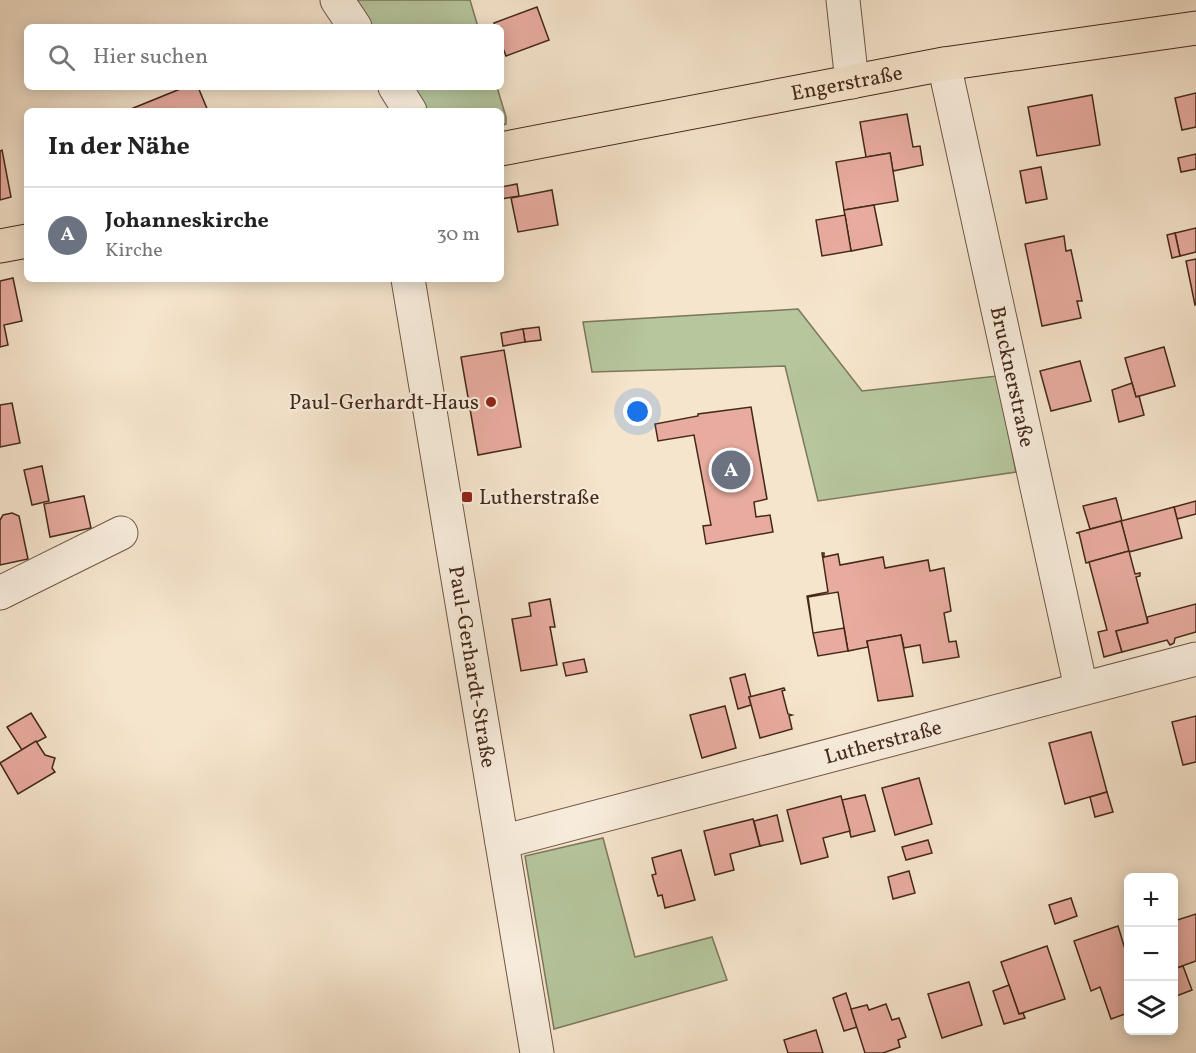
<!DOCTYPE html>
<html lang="de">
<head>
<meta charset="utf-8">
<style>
  :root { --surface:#fff; --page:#f6f6f6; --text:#222; --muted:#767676; --line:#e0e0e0; --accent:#8f2418 }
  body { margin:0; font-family:Vollkorn,serif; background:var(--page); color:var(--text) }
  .controls { position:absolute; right:18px; bottom:18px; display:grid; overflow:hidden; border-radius:9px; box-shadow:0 3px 15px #0003 }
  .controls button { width:54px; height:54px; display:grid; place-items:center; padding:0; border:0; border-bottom:2px solid var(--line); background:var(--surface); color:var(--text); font:30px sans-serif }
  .you { position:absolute; left:638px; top:412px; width:21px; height:21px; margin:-15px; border:4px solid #fff; border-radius:50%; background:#1a73e8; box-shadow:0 0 0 9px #1a73e833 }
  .badge { display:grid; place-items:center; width:39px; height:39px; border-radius:50%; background:var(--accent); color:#fff; font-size:20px; font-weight:700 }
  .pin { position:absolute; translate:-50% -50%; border:3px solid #fff; box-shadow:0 2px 6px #0006 }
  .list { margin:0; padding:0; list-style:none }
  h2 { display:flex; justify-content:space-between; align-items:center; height:78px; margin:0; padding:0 24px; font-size:26px }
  h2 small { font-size:20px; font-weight:400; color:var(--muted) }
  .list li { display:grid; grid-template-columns:39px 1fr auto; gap:18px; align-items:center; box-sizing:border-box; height:96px; padding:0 24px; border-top:2px solid var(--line) }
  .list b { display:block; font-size:22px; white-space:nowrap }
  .list p { margin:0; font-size:20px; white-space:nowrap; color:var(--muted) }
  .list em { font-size:20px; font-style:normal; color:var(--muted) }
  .icon { flex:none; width:33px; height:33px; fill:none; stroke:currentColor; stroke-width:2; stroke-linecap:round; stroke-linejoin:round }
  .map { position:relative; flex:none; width:1196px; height:1053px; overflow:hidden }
  .search { position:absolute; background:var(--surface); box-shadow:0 3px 15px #0003; left:24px; top:24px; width:480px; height:66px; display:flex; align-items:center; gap:15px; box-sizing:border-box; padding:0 21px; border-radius:9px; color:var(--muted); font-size:22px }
  .panel { position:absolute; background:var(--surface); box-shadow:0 3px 15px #0003; left:24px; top:108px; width:480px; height:174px; border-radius:9px }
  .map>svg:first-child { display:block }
  .green { fill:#b6c69d; stroke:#7d775c; stroke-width:1.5 }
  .building { fill:#e8ab9f; stroke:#44281a; stroke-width:1.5 }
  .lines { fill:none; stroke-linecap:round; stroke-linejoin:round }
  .minor-casing { stroke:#705747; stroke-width:35 }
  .major-casing { stroke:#44281a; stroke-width:35 }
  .minor { stroke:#f9eede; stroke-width:33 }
  .major { stroke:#f6e5cd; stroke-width:33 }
  .poi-dot { fill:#8f2418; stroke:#f9eede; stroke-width:2 }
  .labels { text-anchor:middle; stroke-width:4.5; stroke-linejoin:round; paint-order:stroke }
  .street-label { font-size:21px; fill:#44281a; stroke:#f9eede }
  .poi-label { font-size:21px; fill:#44281a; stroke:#f9eede; text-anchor:end }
</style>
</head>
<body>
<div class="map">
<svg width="1196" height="1053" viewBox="0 0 1196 1053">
  <rect width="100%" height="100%" fill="#f6e5cd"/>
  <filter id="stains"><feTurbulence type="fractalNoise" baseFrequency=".00333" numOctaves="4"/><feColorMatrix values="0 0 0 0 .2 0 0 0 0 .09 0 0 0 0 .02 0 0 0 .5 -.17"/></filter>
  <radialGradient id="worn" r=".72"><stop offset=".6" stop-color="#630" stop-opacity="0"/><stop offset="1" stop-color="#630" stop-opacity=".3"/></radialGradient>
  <g class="green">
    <path d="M347 0H470L478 27H365Z"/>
    <path d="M403 87H497L506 117V124L501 126V111H415Z"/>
    <path d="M798 309 862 391 997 376 1016 472 818 501 785 366 592 372 583 322Z"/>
    <path d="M603 838 635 957 712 937 727 980 554 1029 525 856Z"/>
  </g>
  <g class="building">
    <path d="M537 7 549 40 506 56 501 43V27H495L494 23Z"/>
    <path d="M185 87H198L208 111H132L131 109Z"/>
    <path d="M1196 93V127L1182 130 1175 98Z"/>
    <path d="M1092 95 1100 145 1037 156 1028 107Z"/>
    <path d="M907 114 913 147 920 146 923 165 893 171 890 153 866 157 860 122Z"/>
    <path d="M2 150 11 197 0 200V151Z"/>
    <path d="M890 153 898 201 844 210 836 162Z"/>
    <path d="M1196 154V169L1181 172 1178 158Z"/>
    <path d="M1041 167 1047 199 1026 203 1020 171Z"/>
    <path d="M517 184 519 196 501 199V187Z"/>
    <path d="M552 190 558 225 518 232 511 198Z"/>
    <path d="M874 205 882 245 851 251 844 210Z"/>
    <path d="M845 215 851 251 822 256 816 220Z"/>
    <path d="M1196 228V252L1180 256 1175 233Z"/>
    <path d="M1175 233 1180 256 1172 258 1167 235Z"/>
    <path d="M1064 236 1066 251 1071 250 1082 301H1077L1081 318 1042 326 1025 244Z"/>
    <path d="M1196 259V304L1195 305 1186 261Z"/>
    <path d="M13 278 22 321 4 325 8 345 0 347V281Z"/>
    <path d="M539 327 541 340 525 342 523 329Z"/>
    <path d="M523 329 525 342 503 346 501 333Z"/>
    <path d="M1164 347 1175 386 1136 397 1125 358Z"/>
    <path d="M504 350 521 447 478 455 461 357Z"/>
    <path d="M1080 361 1091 401 1051 411 1040 371Z"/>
    <path d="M1132 383 1136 397 1139 396 1144 415 1119 422 1112 390Z"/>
    <path d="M12 403 20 443 0 447V405Z"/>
    <path d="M751 407 767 499 754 502 756 517 770 515 773 532 706 544 703 526 711 525 694 435 658 441 655 424 698 416V414Z"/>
    <path d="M42 466 49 501 32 505 24 470Z"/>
    <path d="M84 496 91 528 50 537 44 504Z"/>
    <path d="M1116 498 1122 521 1090 529 1083 506Z"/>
    <path d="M1196 501V514L1177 519 1174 507Z"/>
    <path d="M1174 507 1182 538 1129 552 1121 521Z"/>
    <path d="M12 513 19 516 28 559 0 565V520L3 515Z"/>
    <path d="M1121 521 1129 551 1086 563 1079 533H1076Z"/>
    <path d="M1129 551 1135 574 1140 573V576L1136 577 1148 623 1116 631 1122 652 1104 657 1098 632 1107 630 1089 562Z"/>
    <path d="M822 553H824V557L838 554 840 565 883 557 885 568 928 560 930 571 944 568 951 611 944 613 949 642 956 641 959 657 923 663 920 645 904 648 901 635 867 641 868 647 848 651 838 592 808 597 813 633 807 596 828 592Z"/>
    <path d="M550 599 555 627H550L557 665 521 671 512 619 531 616 529 603Z"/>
    <path d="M1196 604V632L1175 638 1174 643 1170 645 1167 640 1122 652 1116 631 1148 623 1147 617Z"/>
    <path d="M844 628 848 651 818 656 813 633Z"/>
    <path d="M901 635 913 696 878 701 867 641Z"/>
    <path d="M584 659 587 672 566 676 563 663Z"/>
    <path d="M745 674 751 697H749L751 705 738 709 730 678Z"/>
    <path d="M784 688 785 690 782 691 788 714 792 715 789 716 792 729 760 738 749 697Z"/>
    <path d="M725 706 736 748 702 758 690 715Z"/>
    <path d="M31 713 46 737 22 750 7 727Z"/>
    <path d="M1196 716V762L1183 765 1172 722Z"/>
    <path d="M1091 732 1107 792 1065 804 1049 743Z"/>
    <path d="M36 741 45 755 55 758 52 768 55 772 18 794 0 763Z"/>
    <path d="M919 778 932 824 895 835 882 788Z"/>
    <path d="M1107 792 1113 812 1095 817 1090 797Z"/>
    <path d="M865 795 875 831 851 837 842 800Z"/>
    <path d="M841 796 850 831 823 838 828 857 801 864 787 810Z"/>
    <path d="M777 815 783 841 760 846 754 821Z"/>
    <path d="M753 819 760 846 730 854 734 870 715 875 704 831Z"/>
    <path d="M928 840 932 853 906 860 902 847Z"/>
    <path d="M681 850 695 900 665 908 662 895 658 896 652 875 656 874 652 858Z"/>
    <path d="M909 871 915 893 893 899 888 877Z"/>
    <path d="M1071 898 1077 916 1055 924 1049 905Z"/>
    <path d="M1196 914V961L1174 969V921Z"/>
    <path d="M1118 926 1128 959V978L1126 979 1128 985V1013L1111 1019 1100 987 1091 991 1074 941Z"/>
    <path d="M1047 946 1065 999 1019 1014 1001 962Z"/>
    <path d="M1183 966 1192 990 1174 997V969Z"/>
    <path d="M969 982 982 1025 942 1038 928 994Z"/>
    <path d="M1009 985 1019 1014 1023 1013 1025 1018 1004 1024 993 991Z"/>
    <path d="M846 993 857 1027 844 1031 833 998Z"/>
    <path d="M886 1004 892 1020 899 1018 906 1037 898 1040 900 1047 883 1053H865L851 1009 867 1005 869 1010Z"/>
    <path d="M816 1030 823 1053H788L784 1040Z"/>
  </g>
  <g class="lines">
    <defs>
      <g id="minor">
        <path d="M337 0 355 27"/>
        <path d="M843 0 852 82"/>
        <path id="s1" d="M944 64 1081 688"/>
        <path d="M395 87 410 111"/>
        <path id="s2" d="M408 279 537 1053"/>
        <path d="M0 593 121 533"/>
        <path id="s3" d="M502 842 1196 659"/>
      </g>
      <g id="major">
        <path id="s4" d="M501 149 944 64 1196 28"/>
        <path d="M0 246 27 241"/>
      </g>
    </defs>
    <use href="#minor" class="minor-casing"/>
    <use href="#major" class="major-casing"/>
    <use href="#minor" class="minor"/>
    <use href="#major" class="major"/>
  </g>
  <g class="poi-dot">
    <circle cx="491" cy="402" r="6"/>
    <rect x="461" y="491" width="12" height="12" rx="3"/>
  </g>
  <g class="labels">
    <g class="street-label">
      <text dy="7" stroke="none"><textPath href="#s4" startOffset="352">Engerstraße</textPath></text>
      <text dy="7" stroke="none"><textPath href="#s1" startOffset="320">Brucknerstraße</textPath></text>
      <text dy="7" stroke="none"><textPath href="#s2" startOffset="393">Paul-Gerhardt-Straße</textPath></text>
      <text dy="7" stroke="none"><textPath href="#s3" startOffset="394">Lutherstraße</textPath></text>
    </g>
    <g class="poi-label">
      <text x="479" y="409">Paul-Gerhardt-Haus</text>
      <text x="479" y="504" text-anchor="start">Lutherstraße</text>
    </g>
  </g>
  <rect width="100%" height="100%" filter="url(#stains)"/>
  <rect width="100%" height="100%" fill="url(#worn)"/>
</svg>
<div class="controls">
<button>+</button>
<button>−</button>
<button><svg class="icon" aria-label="layers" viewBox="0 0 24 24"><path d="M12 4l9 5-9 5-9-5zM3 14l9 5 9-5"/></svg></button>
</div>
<div class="you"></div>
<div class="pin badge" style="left:731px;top:470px;background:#6b7280">A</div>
<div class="search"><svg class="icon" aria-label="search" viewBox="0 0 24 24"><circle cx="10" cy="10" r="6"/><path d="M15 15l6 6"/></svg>Hier suchen</div>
<section class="panel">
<h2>In der Nähe<small></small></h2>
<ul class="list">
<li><span class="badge" style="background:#6b7280">A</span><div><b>Johanneskirche</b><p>Kirche</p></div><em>30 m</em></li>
</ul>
</section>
</div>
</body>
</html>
